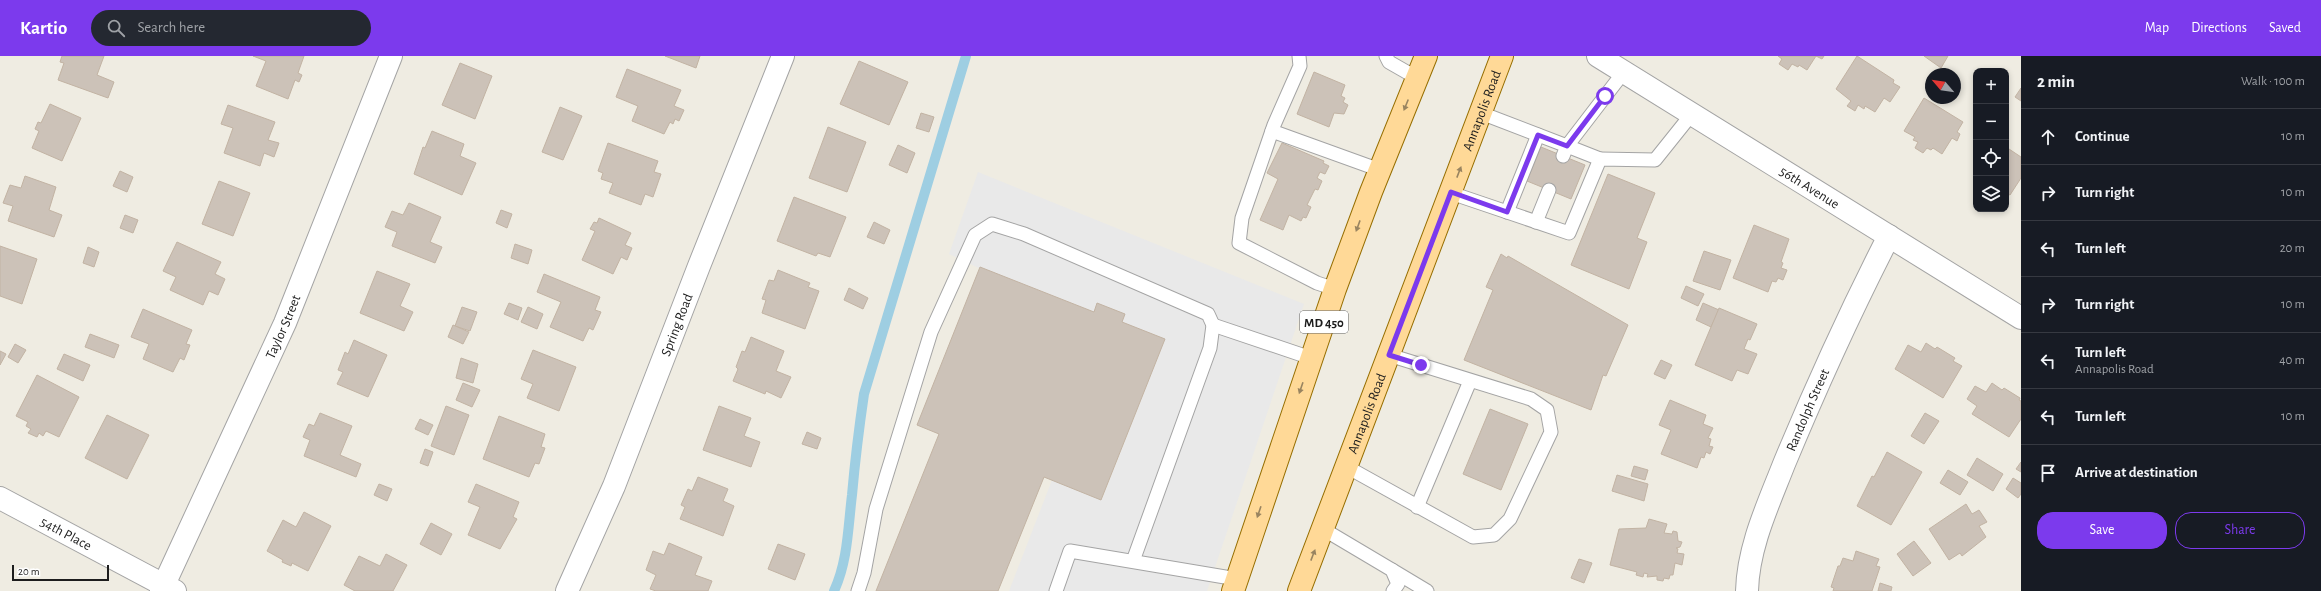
<!DOCTYPE html>
<html lang="en">
<head>
<meta charset="utf-8">
<style>
  :root { --surface:#171b24; --page:#242831; --text:#f1f3f6; --muted:#9ea1a6; --line:#363941; --accent:#7c3aed }
  body { margin:0; font-family:"Alegreya Sans",sans-serif; background:var(--page); color:var(--text) }
  .controls { position:absolute; right:12px; top:12px; display:grid; overflow:hidden; border-radius:8px; box-shadow:0 2px 6px #0003 }
  .controls button { width:36px; height:36px; display:grid; place-items:center; padding:0; border:0; border-bottom:1px solid var(--line); background:var(--surface); color:var(--text); font:20px sans-serif }
  .compass { position:absolute; left:1925px; top:12px; width:36px; height:36px; border-radius:50%; background:var(--surface); box-shadow:0 2px 6px #0003; rotate:299deg }
  .scale { position:absolute; left:12px; bottom:10px; width:97px; box-sizing:border-box; padding-left:4px; border:2px solid #1d1d1d; border-top:0; font-size:11px; line-height:14px; white-space:nowrap; color:#1d1d1d; -webkit-text-stroke:3px #fff; paint-order:stroke }
  .stop { position:absolute; width:12px; height:12px; margin:-9px; border:3px solid #7c3aed; border-radius:50%; background:#fff }
  .stop.end { background:#7c3aed; border-color:#fff; box-shadow:0 1px 4px #0008 }
  .list { margin:0; padding:0; list-style:none }
  h2 { display:flex; justify-content:space-between; align-items:center; height:52px; margin:0; padding:0 16px; font-size:17px }
  h2 small { font-size:13px; font-weight:400; color:var(--muted) }
  .list li { display:grid; grid-template-columns:26px 1fr auto; gap:12px; align-items:center; box-sizing:border-box; height:56px; padding:0 16px; border-top:1px solid var(--line) }
  .list b { display:block; font-size:15px; white-space:nowrap }
  .list p { margin:0; font-size:13px; white-space:nowrap; color:var(--muted) }
  .list em { font-size:13px; font-style:normal; color:var(--muted) }
  .actions { display:flex; gap:8px; padding:12px 16px }
  .actions a { flex:1; padding:9px 0; border:1px solid var(--accent); border-radius:16px; text-align:center; font-size:14px; color:var(--accent) }
  .actions .main { background:var(--accent); color:#fff }
  .icon { flex:none; width:22px; height:22px; fill:none; stroke:currentColor; stroke-width:2; stroke-linecap:round; stroke-linejoin:round }
  .map { position:relative; flex:none; width:2021px; height:535px; overflow:hidden }
  header { display:flex; align-items:center; gap:24px; box-sizing:border-box; height:56px; padding:0 20px; background:var(--accent); color:#fff }
  header strong { font-size:19px }
  nav { display:flex; gap:22px; margin-inline-start:auto; font-size:14px }
  .search { width:280px; height:36px; background:var(--page); display:flex; align-items:center; gap:10px; box-sizing:border-box; padding:0 14px; border-radius:22px; color:var(--muted); font-size:15px }
  main { display:flex }
  aside { flex:1; background:var(--surface) }
  .map>svg:first-child { display:block }
  .parking { fill:#e9e9e9 }
  .lines { fill:none; stroke-linecap:round; stroke-linejoin:round }
  .stream { stroke:#9ecee2; stroke-width:10 }
  .building { fill:#ccc2b8; stroke:#c2b3a3 }
  .service-casing { stroke:#a4a4a4; stroke-width:15 }
  .minor-casing { stroke:#a4a4a4; stroke-width:24 }
  .primary-casing { stroke:#966e00; stroke-width:24 }
  .service { stroke:#fff; stroke-width:13 }
  .minor { stroke:#fff; stroke-width:22 }
  .primary { stroke:#ffd997; stroke-width:22 }
  .oneway { fill:#998460 }
  .route { stroke:#7c3aed; stroke-width:5 }
  .labels { text-anchor:middle; stroke-width:3; stroke-linejoin:round; paint-order:stroke }
  .shield { fill:#fff; stroke:#616161; stroke-width:1 }
  .shield-label { font-size:13px; font-weight:bold; fill:#1d1d1d }
  .street-label { font-size:14px; fill:#1d1d1d; stroke:#fff }
</style>
</head>
<body>
<header>
<strong>Kartio</strong>
<div class="search"><svg class="icon" aria-label="search" viewBox="0 0 24 24"><circle cx="10" cy="10" r="6"/><path d="M15 15l6 6"/></svg>Search here</div>
<nav><a>Map</a><a>Directions</a><a>Saved</a></nav>
</header>
<main>
<div class="map">
<svg width="2021" height="535" viewBox="0 0 2021 535">
  <rect width="100%" height="100%" fill="#efece2"/>
  <path class="parking" d="M978 116 1304 248 1207 535H1009L1052 424 1102 443 1164 286 987 216 949 198Z"/>
  <g class="lines">
    <path class="stream" d="M834 535C848 505 848 471 852 439 855 405 859 372 864 338L966 0"/>
  </g>
  <g class="building">
    <path d="M62 0H104L97 19 114 26 108 42 58 24 64 7 60 6Z"/>
    <path d="M253 0H304L298 17 302 19 299 26 295 24 288 43 256 30 266 5Z"/>
    <path d="M665 0H700L696 12Z"/>
    <path d="M1778 0H1824L1822 3 1816 0 1807 14 1799 9 1798 11 1792 8 1788 14 1779 8 1782 3Z"/>
    <path d="M1857 0 1894 24 1893 27 1900 31 1890 46 1884 42 1875 56 1865 50 1864 53 1858 49 1855 55 1847 50 1851 45 1836 33Z"/>
    <path d="M1924 0H1948L1941 12Z"/>
    <path d="M859 5 908 26 889 69 840 48Z"/>
    <path d="M460 7 492 20 475 63 442 49Z"/>
    <path d="M627 13 681 34 674 50 684 54 679 65 675 63 673 68 670 66 664 78 632 65 638 50 616 41Z"/>
    <path d="M1314 16 1345 29 1341 40 1345 42 1343 46 1348 49 1344 58 1334 57 1329 71 1297 58Z"/>
    <path d="M2021 32V45L2015 41Z"/>
    <path d="M1924 42 1963 66 1957 76 1960 78 1957 85 1952 82 1942 98 1933 92 1931 94 1927 92 1923 97 1915 92 1918 86 1913 84 1915 81 1904 75Z"/>
    <path d="M50 48 81 62 62 105 32 92 39 75 35 73 38 66 41 67Z"/>
    <path d="M228 49 275 66 268 84 279 87 274 101 264 97 260 110 224 97 233 72 221 68Z"/>
    <path d="M560 51 582 60 563 104 542 96Z"/>
    <path d="M921 57 934 61 929 76 916 72Z"/>
    <path d="M828 71 866 86 847 136 809 122Z"/>
    <path d="M432 75 464 88 460 100 476 107 462 139 414 118 423 91 425 92Z"/>
    <path d="M608 87 658 105 654 116 661 118 653 141 645 138 641 149 609 137 613 127 601 123 603 117 598 115Z"/>
    <path d="M1282 87 1324 105 1323 107 1329 110 1325 118 1320 116 1317 122 1322 125 1318 134 1315 133 1307 149 1311 151 1306 162 1303 161 1301 165 1289 159 1283 174 1260 164 1278 123 1267 117Z"/>
    <path d="M898 89 915 97 907 117 889 109Z"/>
    <path d="M1541 91 1585 109 1571 143 1527 125Z"/>
    <path d="M2006 91 2021 101V122L2010 139 2006 137Z"/>
    <path d="M120 115 133 121 127 136 113 130Z"/>
    <path d="M1608 118 1655 137 1637 182 1647 186 1629 233 1571 209Z"/>
    <path d="M25 120 56 131 49 154 62 159 54 181 8 165 13 150 3 147 10 129 21 132Z"/>
    <path d="M219 125 250 137 233 180 202 168Z"/>
    <path d="M794 141 846 161 830 201 818 197 816 200 777 185Z"/>
    <path d="M409 147 441 161 430 186 442 191 435 207 392 190 397 176 385 171 392 155 403 159Z"/>
    <path d="M501 154 512 158 507 172 496 167Z"/>
    <path d="M125 159 138 164 133 177 120 172Z"/>
    <path d="M599 162 631 177 625 189 632 192 627 204 621 201 613 218 582 204 595 175 590 173 594 166 597 167Z"/>
    <path d="M874 166 890 174 884 188 867 181Z"/>
    <path d="M1754 169 1789 183 1781 206 1783 207 1781 212 1787 214 1783 224 1778 222 1776 226 1772 225 1768 236 1733 222Z"/>
    <path d="M177 186 221 206 215 218 225 223 218 239 209 235 203 249 170 234 176 221 163 215Z"/>
    <path d="M515 188 532 194 528 208 511 202Z"/>
    <path d="M0 190 37 203 22 248 0 240Z"/>
    <path d="M88 191 99 196 94 211 83 207Z"/>
    <path d="M1704 195 1731 204 1720 234 1693 225Z"/>
    <path d="M1501 198 1507 202 1508 200 1628 269 1606 320 1603 319 1591 354 1464 304 1493 234 1486 231Z"/>
    <path d="M980 211 1094 256 1097 247 1125 258 1122 266 1165 283 1101 444 1044 421 998 535H876L939 378 917 369Z"/>
    <path d="M778 214 810 227 808 231 819 235 805 273 762 257 766 244 762 243 769 224 774 225Z"/>
    <path d="M377 215 410 228 400 250 413 256 404 275 360 257Z"/>
    <path d="M544 218 600 241 595 254 601 256 593 274 589 272 583 285 550 271 561 246 537 236Z"/>
    <path d="M1686 230 1704 238 1698 250 1681 242Z"/>
    <path d="M849 232 868 242 863 253 844 244Z"/>
    <path d="M509 247 522 252 518 264 504 258Z"/>
    <path d="M1703 247 1719 254 1711 271 1696 264Z"/>
    <path d="M462 251 477 256 470 275 455 270Z"/>
    <path d="M528 251 543 258 537 273 521 266Z"/>
    <path d="M1719 252 1757 268 1750 284 1748 283 1744 293 1757 298 1748 318 1737 314 1732 325 1695 309Z"/>
    <path d="M143 253 192 274 186 288 190 289 184 304 180 302 173 316 143 303 149 288 131 281Z"/>
    <path d="M453 269 469 276 463 288 448 281Z"/>
    <path d="M90 278 119 289 114 302 85 291Z"/>
    <path d="M751 281 784 295 776 315 791 321 781 342 766 335 765 338 733 325 738 313 736 311 742 295 745 296Z"/>
    <path d="M354 284 387 299 368 341 337 328 343 316 338 314 345 296 348 298Z"/>
    <path d="M1926 287 1935 293 1937 291 1955 302 1953 305 1962 310 1943 342 1895 313 1908 289 1921 296Z"/>
    <path d="M15 288 26 294 18 307 8 301Z"/>
    <path d="M533 294 576 311 559 355 527 342 533 328 521 323Z"/>
    <path d="M0 295 6 298 0 309Z"/>
    <path d="M64 298 90 309 83 325 57 313Z"/>
    <path d="M461 302 478 308 473 327 456 322Z"/>
    <path d="M1661 304 1672 309 1665 323 1654 318Z"/>
    <path d="M37 319 79 341 59 381 46 375 43 380 39 377 37 381 28 377 31 373 26 370 28 366 16 360Z"/>
    <path d="M463 327 480 334 472 351 456 344Z"/>
    <path d="M1992 327 2002 334 2004 332 2020 342 2019 344 2021 345V363L2009 381 1972 358 1977 350 1967 343 1975 330 1986 336Z"/>
    <path d="M1670 344 1706 359 1703 368 1713 372 1708 382 1711 383 1709 390 1713 391 1710 398 1706 396 1704 402 1701 401 1697 412 1661 398 1671 374 1659 369Z"/>
    <path d="M446 350 469 359 454 399 431 390Z"/>
    <path d="M719 350 751 362 744 380 760 386 751 411 703 394Z"/>
    <path d="M1490 353 1528 368 1501 434 1463 418Z"/>
    <path d="M320 357 352 370 340 399 361 408 356 421 304 400 310 384 303 381 309 368 314 370Z"/>
    <path d="M1925 357 1939 365 1924 388 1911 380Z"/>
    <path d="M107 359 149 379 127 423 85 402Z"/>
    <path d="M499 360 545 378 541 391 545 392 539 408 535 407 529 421 483 403Z"/>
    <path d="M420 363 433 369 428 379 415 373Z"/>
    <path d="M807 376 821 382 817 393 802 388Z"/>
    <path d="M425 393 433 396 428 410 420 407Z"/>
    <path d="M1887 396 1922 416 1891 469 1857 450 1872 420 1874 421Z"/>
    <path d="M1977 402 2003 418 1993 435 1967 419Z"/>
    <path d="M2021 406V416L2016 413Z"/>
    <path d="M1634 410 1648 414 1645 424 1631 420Z"/>
    <path d="M1948 414 1968 426 1960 439 1940 427Z"/>
    <path d="M1617 419 1648 428 1644 445 1612 435Z"/>
    <path d="M698 421 728 433 723 445 734 450 723 480 680 463 685 451 681 449 688 433 692 435Z"/>
    <path d="M2013 422 2021 427V438L2018 442 2006 433Z"/>
    <path d="M379 428 392 433 387 445 374 439Z"/>
    <path d="M476 428 519 446 513 461 517 463 500 493 468 479 480 451 468 446Z"/>
    <path d="M1966 448 1972 458 1979 454 1987 466 1979 470 1986 481 1962 500 1960 497 1949 504 1929 473Z"/>
    <path d="M304 456 331 470 308 515 292 507 291 510 282 506 283 504 267 495 283 464 296 471Z"/>
    <path d="M1649 463 1667 468 1664 477 1672 478 1673 475 1677 476 1678 485 1682 486 1680 491 1676 492 1678 493 1677 497 1684 498 1682 509 1675 507 1673 519H1670L1669 523 1664 522 1663 525 1657 524V520L1647 521 1648 518 1644 517 1643 521 1636 519 1637 516 1610 509 1619 473 1646 472Z"/>
    <path d="M431 467 452 478 441 499 420 488Z"/>
    <path d="M1914 485 1931 507 1913 520 1897 498Z"/>
    <path d="M669 487 702 501 695 519 712 525 708 535H656L650 533 656 519 646 514 653 495 664 499Z"/>
    <path d="M778 488 805 498 795 524 768 513Z"/>
    <path d="M1856 495 1879 503 1876 510 1880 511 1872 535H1833L1834 532 1831 531 1838 510H1840L1843 502 1853 505Z"/>
    <path d="M386 498 407 509 393 535H355L344 529 359 500 380 510Z"/>
    <path d="M1579 503 1592 507 1584 527 1571 522Z"/>
    <path d="M1880 527 1892 531 1891 535H1878Z"/>
  </g>
  <g class="lines">
    <defs>
      <g id="service">
        <path d="M1299 0 1300 10 1274 69 1242 162 1239 187 1317 227 1335 233"/>
        <path d="M1386 0 1389 6 1417 22"/>
        <path d="M1481 57 1567 90 1563 100"/>
        <path d="M1272 75 1380 114"/>
        <path d="M1600 103 1567 90 1623 17"/>
        <path d="M1451 137 1569 177 1600 103 1655 104 1691 59"/>
        <path d="M1507 156 1538 79"/>
        <path d="M1536 166 1549 134"/>
        <path d="M1213 269 1311 302"/>
        <path d="M1347 411 1473 481 1494 479 1510 463 1551 376 1547 354 1531 343 1389 299"/>
        <path d="M1417 451 1470 325"/>
        <path d="M1323 473 1392 514 1398 528 1393 535"/>
        <path d="M1392 514 1427 535"/>
        <path d="M858 535 864 517 876 453 931 276 975 179 992 168 1024 178 1208 258 1213 269 1210 292 1133 505"/>
        <path d="M1056 535 1070 495 1237 523"/>
      </g>
      <g id="minor">
        <path id="s1" d="M1598 0 2021 262"/>
        <path id="s2" d="M0 442 175 535"/>
        <path id="s3" d="M161 535 285 267 391 0"/>
        <path id="s4" d="M567 535 614 430 699 210 783 0"/>
        <path id="s5" d="M1747 535C1748 491 1768 449 1784 408 1816 331 1851 254 1889 180"/>
      </g>
      <g id="primary">
        <path d="M1233 535 1335 233 1371 136 1426 0"/>
        <path id="s6" d="M1299 535 1502 0"/>
      </g>
    </defs>
    <use href="#service" class="service-casing"/>
    <use href="#minor" class="minor-casing"/>
    <use href="#primary" class="primary-casing"/>
    <use href="#service" class="service"/>
    <use href="#minor" class="minor"/>
    <use href="#primary" class="primary"/>
  </g>
  <defs><path id="oneway-solid" d="M-6-.8H1V-3.2L6.5 0L1 3.2V.8H-6Z"/></defs>
  <g class="oneway">
    <use href="#oneway-solid" transform="translate(1406 49) rotate(112)"/>
    <use href="#oneway-solid" transform="translate(1459 116) rotate(-69)"/>
    <use href="#oneway-solid" transform="translate(1358 170) rotate(110)"/>
    <use href="#oneway-solid" transform="translate(1301 332) rotate(109)"/>
    <use href="#oneway-solid" transform="translate(1259 456) rotate(109)"/>
    <use href="#oneway-solid" transform="translate(1313 499) rotate(-69)"/>
  </g>
  <g class="lines">
    <path class="route" d="M1421 309 1389 299 1451 136 1507 156 1538 79 1567 90 1605 40"/>
  </g>
  <g class="labels">
    <rect class="shield" x="1300" y="255" width="48" height="22" rx="3"/>
    <g class="shield-label">
      <text x="1324" y="271">MD 450</text>
    </g>
    <g class="street-label">
      <text dy="5" stroke="none"><textPath href="#s6" startOffset="514">Annapolis Road</textPath></text>
      <text dy="5" stroke="none"><textPath href="#s1" startOffset="249">56th Avenue</textPath></text>
      <text dy="5" stroke="none"><textPath href="#s4" startOffset="288">Spring Road</textPath></text>
      <text dy="5" stroke="none"><textPath href="#s3" startOffset="291">Taylor Street</textPath></text>
      <text dy="5" stroke="none"><textPath href="#s5" startOffset="192">Randolph Street</textPath></text>
      <text dy="5" stroke="none"><textPath href="#s6" startOffset="190">Annapolis Road</textPath></text>
      <text dy="5" stroke="none"><textPath href="#s2" startOffset="75">54th Place</textPath></text>
    </g>
  </g>
</svg>
<div class="controls">
<button>+</button>
<button>−</button>
<button><svg class="icon" aria-label="locate" viewBox="0 0 24 24"><circle cx="12" cy="12" r="6"/><path d="M12 2v4M12 18v4M2 12h4M18 12h4"/></svg></button>
<button><svg class="icon" aria-label="layers" viewBox="0 0 24 24"><path d="M12 4l9 5-9 5-9-5zM3 14l9 5 9-5"/></svg></button>
</div>
<svg class="compass" viewBox="-18 -18 36 36"><path d="M0-13l5 13h-10z" fill="#e53935"/><path d="M0 13l5-13h-10z" fill="#9ea1a6"/></svg>
<div class="scale">20 m</div>
<div class="stop" style="left:1605px;top:40px"></div>
<div class="stop end" style="left:1421px;top:309px"></div>
</div>
<aside>
<h2>2 min<small>Walk · 100 m</small></h2>
<ul class="list">
<li><svg class="icon" aria-label="ahead" viewBox="0 0 24 24"><path d="M12 20V5M6 11l6-6 6 6"/></svg><div><b>Continue</b></div><em>10 m</em></li>
<li><svg class="icon" aria-label="right" viewBox="0 0 24 24"><path d="M7 20v-9h11M14 6l5 5-5 5"/></svg><div><b>Turn right</b></div><em>10 m</em></li>
<li><svg class="icon" aria-label="left" viewBox="0 0 24 24"><path d="M17 20v-9H6M10 6l-5 5 5 5"/></svg><div><b>Turn left</b></div><em>20 m</em></li>
<li><svg class="icon" aria-label="right" viewBox="0 0 24 24"><path d="M7 20v-9h11M14 6l5 5-5 5"/></svg><div><b>Turn right</b></div><em>10 m</em></li>
<li><svg class="icon" aria-label="left" viewBox="0 0 24 24"><path d="M17 20v-9H6M10 6l-5 5 5 5"/></svg><div><b>Turn left</b><p>Annapolis Road</p></div><em>40 m</em></li>
<li><svg class="icon" aria-label="left" viewBox="0 0 24 24"><path d="M17 20v-9H6M10 6l-5 5 5 5"/></svg><div><b>Turn left</b></div><em>10 m</em></li>
<li><svg class="icon" aria-label="arrive" viewBox="0 0 24 24"><path d="M6 21V4h12l-3 4 3 4H6"/></svg><div><b>Arrive at destination</b></div></li>
</ul>
<div class="actions"><a class="main">Save</a><a>Share</a></div>
</aside>
</main>
</body>
</html>
